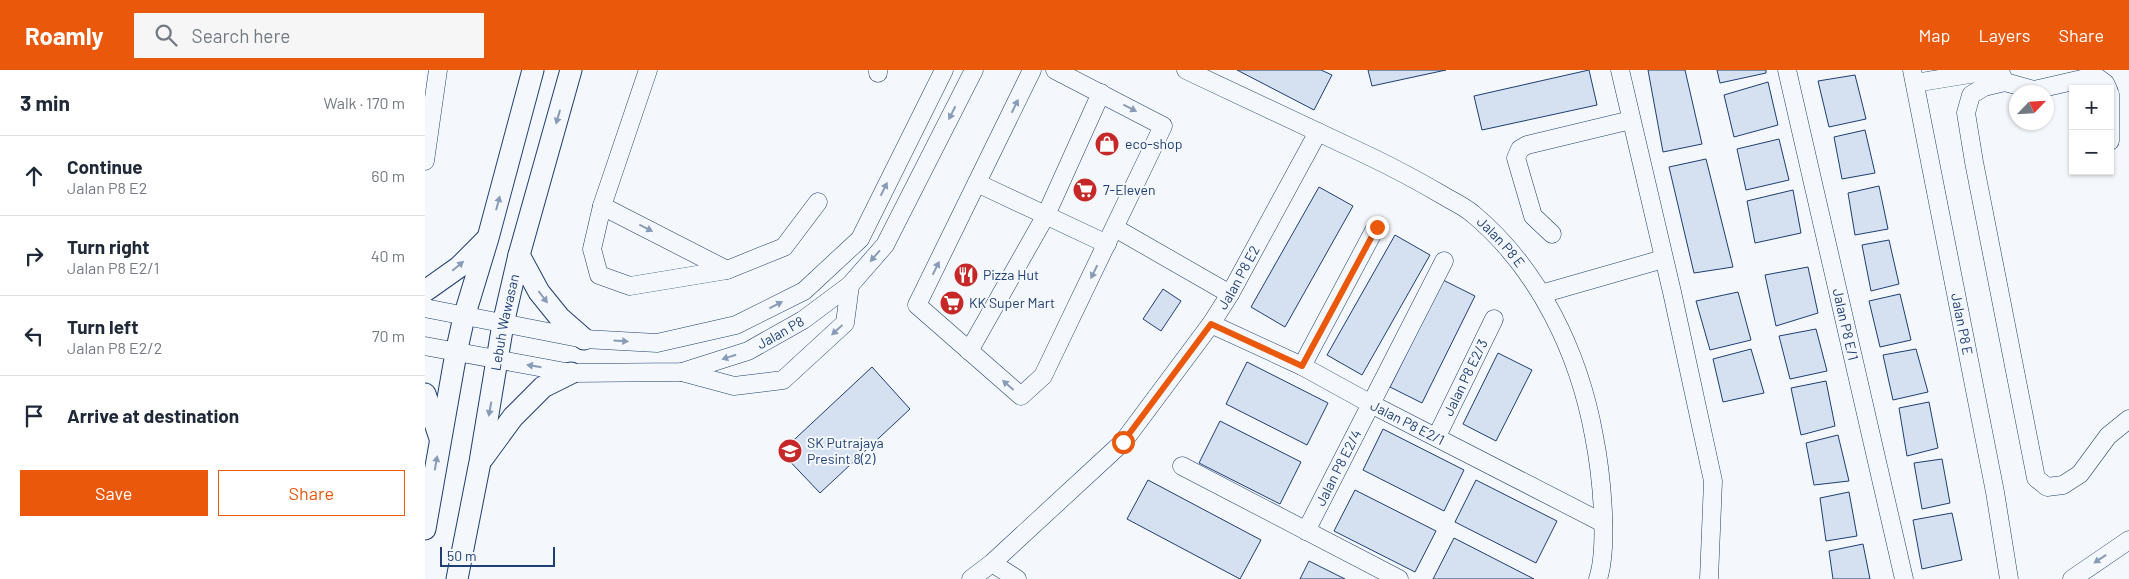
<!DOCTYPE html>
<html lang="en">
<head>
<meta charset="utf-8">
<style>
  :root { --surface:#fff; --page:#f6f6f7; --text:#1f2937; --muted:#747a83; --line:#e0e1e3; --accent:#ea580c }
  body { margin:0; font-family:Barlow,sans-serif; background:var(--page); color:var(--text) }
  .controls { position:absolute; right:15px; top:15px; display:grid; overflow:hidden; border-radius:0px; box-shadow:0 1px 4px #0004 }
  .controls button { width:45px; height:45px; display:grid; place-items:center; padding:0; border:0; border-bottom:1px solid var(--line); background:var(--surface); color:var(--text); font:25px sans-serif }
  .compass { position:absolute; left:1584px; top:15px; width:45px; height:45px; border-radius:50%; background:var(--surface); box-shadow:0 1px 4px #0004; rotate:65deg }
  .scale { position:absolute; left:15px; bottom:12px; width:115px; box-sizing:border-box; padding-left:5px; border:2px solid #1d3f73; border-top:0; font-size:14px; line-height:18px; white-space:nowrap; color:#1d3f73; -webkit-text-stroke:4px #f4f7fb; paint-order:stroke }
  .stop { position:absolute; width:15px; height:15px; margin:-11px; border:4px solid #ea580c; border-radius:50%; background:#fff }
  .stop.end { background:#ea580c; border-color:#fff; box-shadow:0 1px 5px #0008 }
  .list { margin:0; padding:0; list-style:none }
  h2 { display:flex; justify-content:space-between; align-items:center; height:65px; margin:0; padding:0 20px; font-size:21px }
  h2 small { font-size:16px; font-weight:400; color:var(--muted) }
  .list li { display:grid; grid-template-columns:32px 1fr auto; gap:15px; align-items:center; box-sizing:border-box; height:80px; padding:0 20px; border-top:1px solid var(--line) }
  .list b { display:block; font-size:19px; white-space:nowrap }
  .list p { margin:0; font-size:16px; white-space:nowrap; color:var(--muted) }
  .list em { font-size:16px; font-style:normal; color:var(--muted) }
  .actions { display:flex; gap:10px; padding:15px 20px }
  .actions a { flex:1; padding:11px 0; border:1px solid var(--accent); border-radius:0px; text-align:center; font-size:18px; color:var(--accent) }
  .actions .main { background:var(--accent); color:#fff }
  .icon { flex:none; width:28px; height:28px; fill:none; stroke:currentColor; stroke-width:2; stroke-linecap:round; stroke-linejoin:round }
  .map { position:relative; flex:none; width:1704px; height:509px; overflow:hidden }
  header { display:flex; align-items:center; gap:30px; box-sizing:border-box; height:70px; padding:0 25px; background:var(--accent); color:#fff }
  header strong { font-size:24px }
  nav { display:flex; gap:28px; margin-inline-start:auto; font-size:18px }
  .search { width:350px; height:45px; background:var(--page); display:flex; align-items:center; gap:12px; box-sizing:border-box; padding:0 18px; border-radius:0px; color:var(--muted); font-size:19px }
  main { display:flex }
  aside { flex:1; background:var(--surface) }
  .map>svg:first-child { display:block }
  .building { fill:#d5e0f0; stroke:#1d3f73 }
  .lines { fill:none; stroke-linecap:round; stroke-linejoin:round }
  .minor-casing { stroke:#1d3f73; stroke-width:19 }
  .major-casing { stroke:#1d3f73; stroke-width:23 }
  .minor { stroke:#f4f7fb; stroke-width:18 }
  .major { stroke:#f4f7fb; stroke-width:21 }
  .oneway { fill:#889bb7 }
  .route { stroke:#ea580c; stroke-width:6 }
  .labels { text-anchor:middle; stroke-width:4; stroke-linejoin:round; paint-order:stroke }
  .poi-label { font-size:14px; fill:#1d3f73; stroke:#f4f7fb; text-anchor:start }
  .street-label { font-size:14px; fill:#1d3f73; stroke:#f4f7fb }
</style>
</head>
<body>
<header>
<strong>Roamly</strong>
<div class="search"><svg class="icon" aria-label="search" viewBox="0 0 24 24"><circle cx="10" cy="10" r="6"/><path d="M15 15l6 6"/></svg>Search here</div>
<nav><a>Map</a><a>Layers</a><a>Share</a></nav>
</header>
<main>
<aside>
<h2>3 min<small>Walk · 170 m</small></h2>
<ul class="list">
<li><svg class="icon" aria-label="ahead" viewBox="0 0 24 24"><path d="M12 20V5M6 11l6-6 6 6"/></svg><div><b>Continue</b><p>Jalan P8 E2</p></div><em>60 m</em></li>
<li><svg class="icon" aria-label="right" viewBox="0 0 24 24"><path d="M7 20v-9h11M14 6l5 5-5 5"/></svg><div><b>Turn right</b><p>Jalan P8 E2/1</p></div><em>40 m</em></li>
<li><svg class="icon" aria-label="left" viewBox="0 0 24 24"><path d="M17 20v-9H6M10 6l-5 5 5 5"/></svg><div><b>Turn left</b><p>Jalan P8 E2/2</p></div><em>70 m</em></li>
<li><svg class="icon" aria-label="arrive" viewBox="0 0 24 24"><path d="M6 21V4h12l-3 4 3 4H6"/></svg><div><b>Arrive at destination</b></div></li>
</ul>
<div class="actions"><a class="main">Save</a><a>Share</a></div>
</aside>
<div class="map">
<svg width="1704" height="509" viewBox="0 0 1704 509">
  <rect width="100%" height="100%" fill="#f4f7fb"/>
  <g class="building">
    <path d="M812 0H896L907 5 889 40Z"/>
    <path d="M943 0H1021L947 16Z"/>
    <path d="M1164 0 1172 35 1057 60 1049 26Z"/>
    <path d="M1223 0H1260L1277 74 1238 82Z"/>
    <path d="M1292 0H1341V3L1295 13Z"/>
    <path d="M1430 5 1441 49 1404 57 1393 11Z"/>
    <path d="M1343 12 1353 55 1309 67 1299 25Z"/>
    <path d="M1440 60 1450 103 1417 109 1409 67Z"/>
    <path d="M1354 69 1364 110 1321 120 1312 79Z"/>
    <path d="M1281 89 1308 197 1269 203 1244 97Z"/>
    <path d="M1454 116 1463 159 1430 165 1423 123Z"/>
    <path d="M894 117 928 136 860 257 826 237Z"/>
    <path d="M1368 120 1376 163 1330 173 1322 131Z"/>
    <path d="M970 165 1005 185 937 305 902 285Z"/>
    <path d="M1464 170 1474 214 1446 221 1437 175Z"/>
    <path d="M1383 197 1393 243 1351 256 1340 205Z"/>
    <path d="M1018 210 1050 226 997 333 965 317Z"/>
    <path d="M738 219 756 231 736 261 718 249Z"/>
    <path d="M1313 222 1326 270 1285 280 1271 231Z"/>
    <path d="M1475 224 1486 270 1455 277 1444 231Z"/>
    <path d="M1391 259 1402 301 1365 309 1354 266Z"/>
    <path d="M1326 279 1339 323 1298 332 1288 289Z"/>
    <path d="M1491 279 1503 322 1468 330 1458 285Z"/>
    <path d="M1073 283 1107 300 1071 371 1038 354Z"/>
    <path d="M822 292 903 333 882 375 801 334Z"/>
    <path d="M447 297 485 339 395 423 356 382Z"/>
    <path d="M1401 311 1410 356 1376 365 1366 318Z"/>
    <path d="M1504 332 1513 378 1482 386 1474 338Z"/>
    <path d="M795 351 876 392 855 434 774 393Z"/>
    <path d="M958 359 1039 400 1019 441 938 400Z"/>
    <path d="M1413 365 1424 411 1389 415 1381 373Z"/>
    <path d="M1517 389 1525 433 1497 439 1489 393Z"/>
    <path d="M723 410 836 470 815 509 702 449Z"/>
    <path d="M1051 410 1132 451 1111 493 1030 452Z"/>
    <path d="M930 420 1011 461 990 502 909 461Z"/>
    <path d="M1424 422 1432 466 1401 471 1395 428Z"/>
    <path d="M1527 443 1537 490 1497 499 1488 450Z"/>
    <path d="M1029 468 1109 509H1008Z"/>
    <path d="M1438 474 1445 509H1408L1404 481Z"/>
    <path d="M884 491 920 509H875Z"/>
  </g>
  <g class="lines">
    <defs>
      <g id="minor">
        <path d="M223 0 177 136 167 179 174 205 205 216 302 200 359 177 393 132"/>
        <path d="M453 0V3"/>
        <path d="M607 0 492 235 596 326 618 306 738 56 630 0"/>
        <path id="s1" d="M761 0C822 29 884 58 946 87 971 99 995 112 1019 126 1029 132 1040 137 1048 144 1114 199 1154 283 1169 366 1176 401 1184 475 1173 509"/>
        <path d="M1195 0 1247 222 1288 411 1284 509"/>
        <path id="s2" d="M1362 0 1479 509"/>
        <path id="s3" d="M1487 0 1570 422 1584 509"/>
        <path d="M1574 0 1580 12 1609 20 1670 6 1680 13 1683 19"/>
        <path d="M1580 12 1559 17 1546 25 1541 43 1549 92 1611 408 1622 417 1638 415 1655 404 1683 366 1704 349"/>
        <path d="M1490 13 1569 0"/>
        <path d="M1685 24V71"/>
        <path d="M0 91 13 0"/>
        <path d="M552 113 682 174"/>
        <path d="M177 136 302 200"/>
        <path d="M690 158 805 224"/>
        <path d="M1127 164 1108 146 1091 88 1095 79 1102 75 1206 50"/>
        <path d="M1116 224 1238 189"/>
        <path d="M0 238 159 269 232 273 311 255 379 221 435 169 519 0"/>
        <path id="s4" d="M786 254 877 296 946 334 1178 453"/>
        <path id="s5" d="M0 276 146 303 257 302 323 281 378 250 425 215 460 175 549 0"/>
        <path d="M544 281 621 145 676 23"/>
        <path d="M877 296 951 157"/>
        <path d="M257 302 309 316 358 310 420 253 425 215"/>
        <path id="s6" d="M1012 366 1069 249"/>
        <path d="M757 396 974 509"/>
        <path id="s7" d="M881 461 1019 191"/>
        <path d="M567 493 592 509"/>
        <path id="s8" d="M546 509 567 493 698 372 786 254 805 224 893 62"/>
        <path d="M1647 509 1704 470"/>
      </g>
      <g id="major">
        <path d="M94 185 114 222 135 248 159 269"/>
        <path d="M0 221 34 197 61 170"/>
        <path d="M0 324 15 368"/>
        <path d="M58 388 88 347 118 317 146 303"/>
        <path d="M0 459 31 283 39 247 63 168 108 0"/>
        <path id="s9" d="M32 509 55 392 78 254 94 185 146 0"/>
      </g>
    </defs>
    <use href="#minor" class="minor-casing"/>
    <use href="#major" class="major-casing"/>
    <use href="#minor" class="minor"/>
    <use href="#major" class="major"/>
  </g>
  <defs><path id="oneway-solid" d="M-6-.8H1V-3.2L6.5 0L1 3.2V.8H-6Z" transform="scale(1.25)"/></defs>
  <g class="oneway">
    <use href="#oneway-solid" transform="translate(590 36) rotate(-64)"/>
    <use href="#oneway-solid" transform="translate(705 38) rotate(27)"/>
    <use href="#oneway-solid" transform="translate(527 43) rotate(117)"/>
    <use href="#oneway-solid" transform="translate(133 47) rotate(106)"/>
    <use href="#oneway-solid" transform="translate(459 119) rotate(-64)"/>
    <use href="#oneway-solid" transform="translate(73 133) rotate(-75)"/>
    <use href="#oneway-solid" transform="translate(221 158) rotate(27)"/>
    <use href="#oneway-solid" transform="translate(450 186) rotate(131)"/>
    <use href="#oneway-solid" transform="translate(33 196) rotate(-40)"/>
    <use href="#oneway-solid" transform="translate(511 198) rotate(-64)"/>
    <use href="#oneway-solid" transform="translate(669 202) rotate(116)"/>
    <use href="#oneway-solid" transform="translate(118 227) rotate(53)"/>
    <use href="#oneway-solid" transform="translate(351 235) rotate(-27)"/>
    <use href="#oneway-solid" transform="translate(412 260) rotate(137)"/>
    <use href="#oneway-solid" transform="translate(196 271) rotate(3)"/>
    <use href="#oneway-solid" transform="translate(304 287) rotate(163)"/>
    <use href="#oneway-solid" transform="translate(109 296) rotate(-171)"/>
    <use href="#oneway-solid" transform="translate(583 315) rotate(-139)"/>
    <use href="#oneway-solid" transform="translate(65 339) rotate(100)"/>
    <use href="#oneway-solid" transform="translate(11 393) rotate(-80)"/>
    <use href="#oneway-solid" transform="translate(1675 489) rotate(146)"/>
  </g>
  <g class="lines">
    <path class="route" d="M698 372 786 254 877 296 952 157"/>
  </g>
  <defs>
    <symbol id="shop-disc" viewBox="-11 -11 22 22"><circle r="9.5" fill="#c62828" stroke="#f4f7fb"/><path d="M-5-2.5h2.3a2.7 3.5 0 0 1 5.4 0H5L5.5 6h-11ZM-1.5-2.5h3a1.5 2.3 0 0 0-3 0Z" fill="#fff"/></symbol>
    <symbol id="supermarket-disc" viewBox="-11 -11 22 22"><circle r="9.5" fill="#c62828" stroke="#f4f7fb"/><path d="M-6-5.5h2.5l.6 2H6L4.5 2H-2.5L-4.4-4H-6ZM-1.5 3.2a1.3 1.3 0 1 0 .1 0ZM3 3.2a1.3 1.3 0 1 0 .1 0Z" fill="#fff"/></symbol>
    <symbol id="restaurant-disc" viewBox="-11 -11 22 22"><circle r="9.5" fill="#c62828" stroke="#f4f7fb"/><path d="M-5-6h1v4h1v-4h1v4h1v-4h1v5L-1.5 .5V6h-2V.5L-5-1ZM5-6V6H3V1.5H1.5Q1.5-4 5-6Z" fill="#fff"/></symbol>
    <symbol id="school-disc" viewBox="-11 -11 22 22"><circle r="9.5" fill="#c62828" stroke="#f4f7fb"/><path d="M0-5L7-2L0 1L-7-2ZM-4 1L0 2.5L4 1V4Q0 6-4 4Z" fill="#fff"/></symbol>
  </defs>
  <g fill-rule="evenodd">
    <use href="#shop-disc" x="668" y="60" width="28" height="28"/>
    <use href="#supermarket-disc" x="646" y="106" width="28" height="28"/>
    <use href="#restaurant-disc" x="527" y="191" width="28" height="28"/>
    <use href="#supermarket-disc" x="513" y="219" width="28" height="28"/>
    <use href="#school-disc" x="351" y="367" width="28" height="28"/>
  </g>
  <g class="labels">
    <g class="poi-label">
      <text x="700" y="79">eco-shop</text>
      <text x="678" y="125">7-Eleven</text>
      <text x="558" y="210">Pizza Hut</text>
      <text x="544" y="238">KK Super Mart</text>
      <text x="382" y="378">SK Putrajaya<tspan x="382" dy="16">Presint 8(2)</tspan></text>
    </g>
    <g class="street-label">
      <text dy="5" stroke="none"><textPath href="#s1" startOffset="361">Jalan P8 E</textPath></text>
      <text dy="5" stroke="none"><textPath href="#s8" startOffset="406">Jalan P8 E2</textPath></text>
      <text dy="5" stroke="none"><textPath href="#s9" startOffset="261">Lebuh Wawasan</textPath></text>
      <text dy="5" stroke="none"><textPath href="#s3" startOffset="259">Jalan P8 E</textPath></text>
      <text dy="5" stroke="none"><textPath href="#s2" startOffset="261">Jalan P8 E/1</textPath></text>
      <text dy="5" stroke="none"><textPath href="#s5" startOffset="366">Jalan P8</textPath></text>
      <text dy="5" stroke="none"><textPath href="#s6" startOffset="65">Jalan P8 E2/3</textPath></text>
      <text dy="5" stroke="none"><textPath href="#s4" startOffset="220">Jalan P8 E2/1</textPath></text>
      <text dy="5" stroke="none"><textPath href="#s7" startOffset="71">Jalan P8 E2/4</textPath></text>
    </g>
  </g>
</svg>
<div class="controls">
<button>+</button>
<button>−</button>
</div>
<svg class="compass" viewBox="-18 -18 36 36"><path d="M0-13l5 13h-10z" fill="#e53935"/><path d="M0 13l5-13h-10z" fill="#747a83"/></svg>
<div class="scale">50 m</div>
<div class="stop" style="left:698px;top:372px"></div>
<div class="stop end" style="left:952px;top:157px"></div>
</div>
</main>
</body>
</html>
